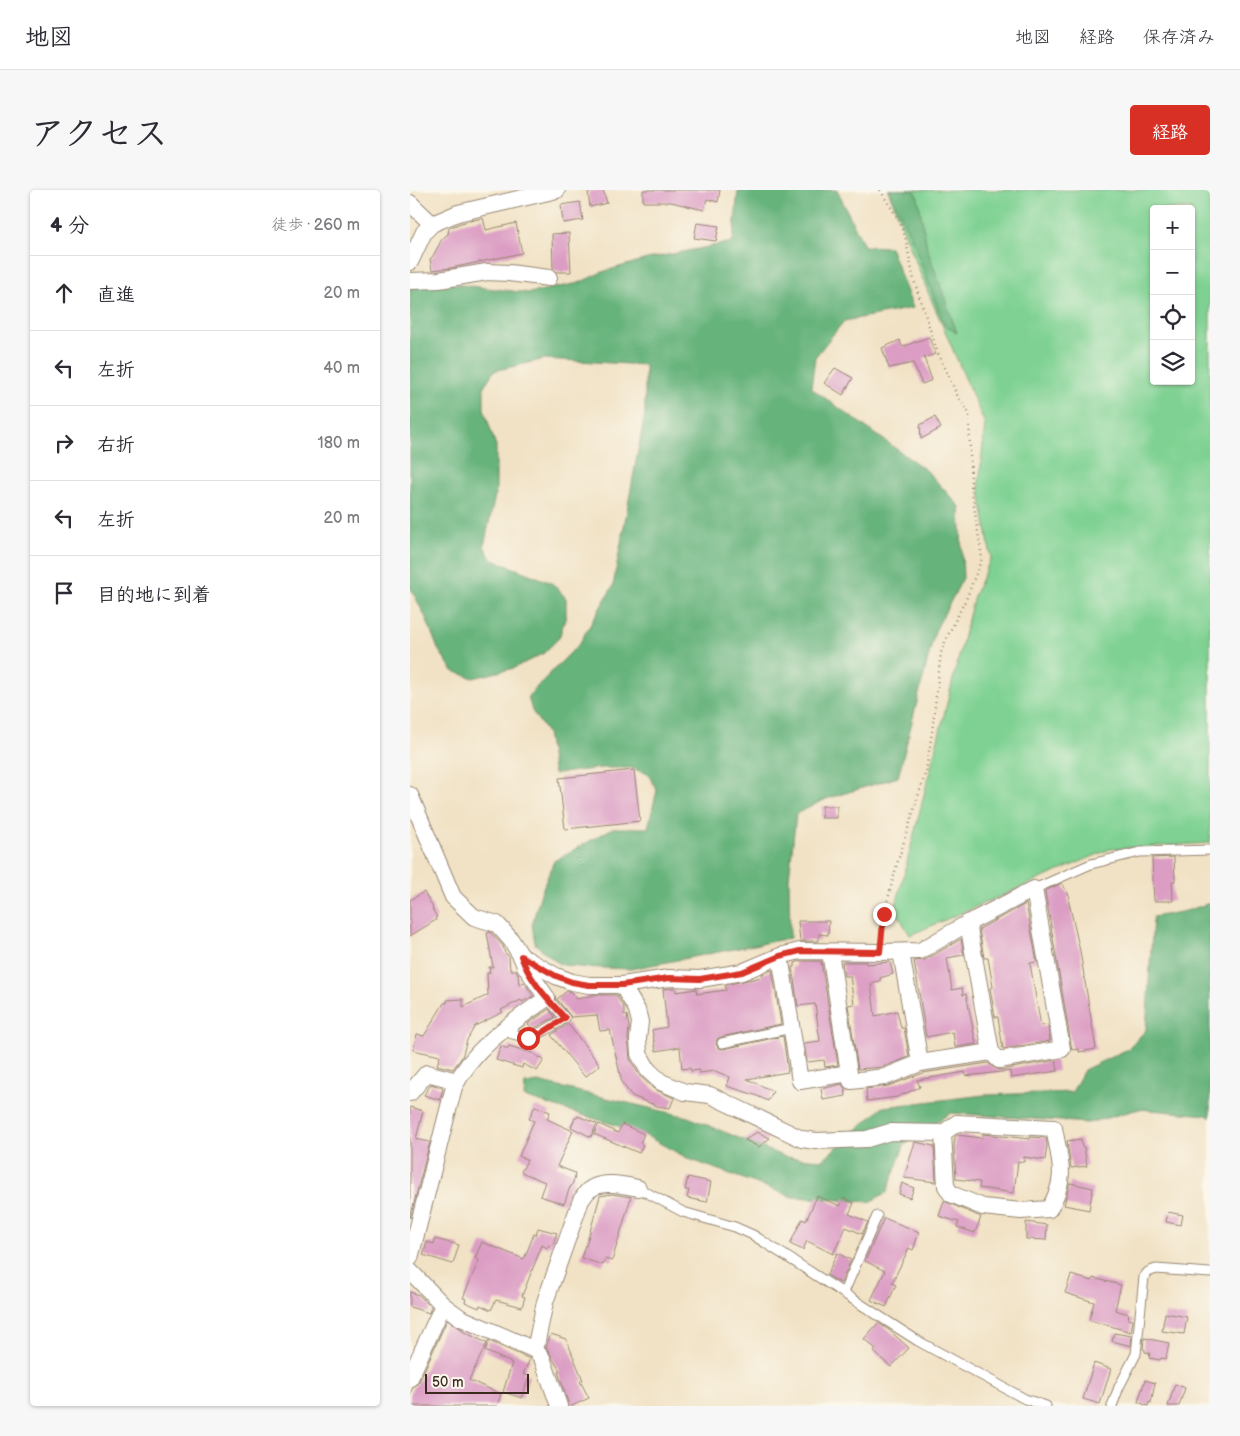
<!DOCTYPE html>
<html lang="ja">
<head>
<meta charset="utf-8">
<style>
  :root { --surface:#fff; --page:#f7f7f7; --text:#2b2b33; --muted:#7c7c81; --line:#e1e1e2; --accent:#d93025 }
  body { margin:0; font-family:"Balsamiq Sans","Klee One",sans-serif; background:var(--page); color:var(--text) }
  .controls { position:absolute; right:15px; top:15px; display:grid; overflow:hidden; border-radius:5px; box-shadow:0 1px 4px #0004 }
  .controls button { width:45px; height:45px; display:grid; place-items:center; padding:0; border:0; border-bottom:1px solid var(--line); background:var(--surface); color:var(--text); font:25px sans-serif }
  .scale { position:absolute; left:15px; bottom:12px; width:104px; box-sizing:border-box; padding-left:5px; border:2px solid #3b2a1e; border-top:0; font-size:14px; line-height:18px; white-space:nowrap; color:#3b2a1e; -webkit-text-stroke:4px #fbf7ec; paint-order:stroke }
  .stop { position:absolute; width:15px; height:15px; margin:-11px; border:4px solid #d93025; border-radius:50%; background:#fff }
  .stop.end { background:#d93025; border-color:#fff; box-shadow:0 1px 5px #0008 }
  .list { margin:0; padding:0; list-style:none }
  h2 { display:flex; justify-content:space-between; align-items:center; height:65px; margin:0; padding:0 20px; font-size:21px }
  h2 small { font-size:16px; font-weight:400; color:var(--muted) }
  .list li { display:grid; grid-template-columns:32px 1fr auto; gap:15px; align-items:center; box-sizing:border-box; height:75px; padding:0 20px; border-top:1px solid var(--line) }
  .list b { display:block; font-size:19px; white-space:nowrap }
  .list em { font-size:16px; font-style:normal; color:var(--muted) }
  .icon { flex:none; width:28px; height:28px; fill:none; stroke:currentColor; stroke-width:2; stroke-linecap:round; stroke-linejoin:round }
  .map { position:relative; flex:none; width:800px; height:1216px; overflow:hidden; border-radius:5px }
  header { display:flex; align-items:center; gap:30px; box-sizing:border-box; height:70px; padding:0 25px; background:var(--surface); border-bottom:1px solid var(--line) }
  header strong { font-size:24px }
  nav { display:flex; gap:28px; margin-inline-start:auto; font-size:18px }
  .intro { display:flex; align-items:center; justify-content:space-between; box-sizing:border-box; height:120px; padding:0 30px }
  h1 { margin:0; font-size:35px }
  .button { padding:12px 22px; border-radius:5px; background:var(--accent); color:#fff; font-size:18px; font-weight:700 }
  main { display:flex; gap:30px; padding:0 30px }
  aside { flex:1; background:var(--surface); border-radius:5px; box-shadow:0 1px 4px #0004 }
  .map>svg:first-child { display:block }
  .green { fill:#7ed192; stroke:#5c7e58; fill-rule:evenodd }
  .forest { fill:#66b37c; stroke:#506e4d }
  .building { fill:#dc9dc4 }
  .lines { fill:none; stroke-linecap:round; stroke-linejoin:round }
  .service-casing { stroke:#968672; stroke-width:11 }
  .minor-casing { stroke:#968672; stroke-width:18 }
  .path { stroke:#968672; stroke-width:2.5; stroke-dasharray:1 4; stroke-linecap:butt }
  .service { stroke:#fff; stroke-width:9 }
  .minor { stroke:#fff; stroke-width:16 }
  .route { stroke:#d93025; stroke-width:6 }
</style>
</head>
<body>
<header>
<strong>地図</strong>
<nav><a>地図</a><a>経路</a><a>保存済み</a></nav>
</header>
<div class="intro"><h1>アクセス</h1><a class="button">経路</a></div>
<main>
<aside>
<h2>4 分<small>徒歩 · 260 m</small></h2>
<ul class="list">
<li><svg class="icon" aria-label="ahead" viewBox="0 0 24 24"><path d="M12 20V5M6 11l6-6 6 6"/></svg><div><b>直進</b></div><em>20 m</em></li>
<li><svg class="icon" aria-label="left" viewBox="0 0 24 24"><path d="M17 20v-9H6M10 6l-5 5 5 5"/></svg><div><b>左折</b></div><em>40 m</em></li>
<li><svg class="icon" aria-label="right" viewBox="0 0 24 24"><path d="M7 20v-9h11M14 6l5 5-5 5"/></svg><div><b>右折</b></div><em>180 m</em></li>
<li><svg class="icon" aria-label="left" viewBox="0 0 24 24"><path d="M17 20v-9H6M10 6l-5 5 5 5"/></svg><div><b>左折</b></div><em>20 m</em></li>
<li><svg class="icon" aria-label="arrive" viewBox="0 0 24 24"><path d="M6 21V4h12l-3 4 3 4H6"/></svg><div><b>目的地に到着</b></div></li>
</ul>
</aside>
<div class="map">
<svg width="800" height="1216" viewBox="0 0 800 1216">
  <rect width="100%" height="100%" fill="#fbf7ec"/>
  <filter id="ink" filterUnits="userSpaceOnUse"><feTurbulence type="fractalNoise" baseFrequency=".02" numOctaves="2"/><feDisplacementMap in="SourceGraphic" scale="10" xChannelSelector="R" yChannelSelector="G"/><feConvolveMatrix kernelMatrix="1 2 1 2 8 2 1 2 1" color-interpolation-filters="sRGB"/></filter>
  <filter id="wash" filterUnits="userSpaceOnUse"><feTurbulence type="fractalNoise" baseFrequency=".0096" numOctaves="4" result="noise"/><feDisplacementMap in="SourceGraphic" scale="20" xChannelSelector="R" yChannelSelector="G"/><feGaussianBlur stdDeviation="1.12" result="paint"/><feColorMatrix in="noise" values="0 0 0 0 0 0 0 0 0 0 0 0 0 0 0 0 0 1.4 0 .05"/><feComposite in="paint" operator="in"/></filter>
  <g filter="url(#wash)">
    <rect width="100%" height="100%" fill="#f1e2c5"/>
    <path class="green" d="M478 0H800V653L700 659 500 745 485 720 564 406 581 368 569 294 575 234 515 95ZM744 19H781V191H744Z"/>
    <g class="forest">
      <path d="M328 0H427L454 56 480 57 503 118 434 131 405 167 401 198 516 280 550 317 553 388 525 441 488 587 416 609 386 624 379 688 380 748 221 779 168 777 149 774 125 754 122 734 131 703 144 671 203 638H238L247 600 238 584 221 578H191L144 584 137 543 122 521 118 506 169 454 203 396 235 223V175L135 169 84 181 74 196V219L86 256V301L74 356 81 369 142 393 156 408V426L149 448 134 463 104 478 63 488 43 481 28 459 16 428 0 397V91L9 90 119 103 169 93 192 82 237 69 323 52Z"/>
      <path d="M479 0H504L508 8 517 58 547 143 534 135 503 52Z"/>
      <path d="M800 713V928L797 925 729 919 678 933 540 923 495 953 477 1002 460 1012 383 1007 279 969 231 943 114 907 115 894 128 892 278 927 375 967 412 970 473 917 574 905 662 902 674 880 718 859 736 840 743 727 776 721Z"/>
    </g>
    <g id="blocks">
      <g class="building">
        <path d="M186 0H193L197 13 180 17 178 2Z"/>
        <path d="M233 0H310L308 12 297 9 294 20 261 12H233Z"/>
        <path d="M170 12 173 30 153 33 151 15Z"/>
        <path d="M73 28 76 40 106 33 112 63 41 78 22 80 20 69 23 66 32 49 38 44 39 38 51 33Z"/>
        <path d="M287 33 309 36 306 51 284 48Z"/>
        <path d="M159 43 161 82H147L143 79 142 44Z"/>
        <path d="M519 147 525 164 514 168 522 190 512 194 503 173 479 178 472 158 490 150 492 157Z"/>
        <path d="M425 178 443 188 433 205 414 193Z"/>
        <path d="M525 227 531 238 511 249 510 235Z"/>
        <path d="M224 580 230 631 155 639 149 588Z"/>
        <rect x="412" y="616" width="15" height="12"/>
        <path d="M764 667 765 691H762L763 711H744L742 668Z"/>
        <path d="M652 693 660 707 658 708 670 761 686 859 669 862V859L662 860 635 701Z"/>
        <path d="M14 702 23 718 22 719 27 727 25 728 26 730 0 746V710Z"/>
        <path d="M616 714 627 772 620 773 626 808 631 836 638 835 640 851 593 859 588 827H585L580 798 583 797 578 768H574L569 739Z"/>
        <path d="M388 731H419L418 745 409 744V751H390Z"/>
        <path d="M80 742 93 756 95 763 99 766 100 780H106L108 784 109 795 114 792 123 806 112 812 111 810 91 820 93 822 65 836 57 850 52 867 43 879 27 875 30 866 3 860 7 844 14 846 34 813H37V810L53 809V817L78 805 77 783H80L79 777H83L77 743Z"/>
        <path d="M551 749 554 765 537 768 542 800 552 798 553 805 556 804 566 854 545 857 543 842 516 847 504 771 515 770Z"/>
        <path d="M391 771H411L428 875 415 877 414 870 397 872 394 853 410 851 405 814 388 816 382 777H385V773Z"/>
        <path d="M432 772H456V774L480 772 483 784 470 788V791L461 793 465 826 487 821 491 838H494L499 867 473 877 448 879 438 815 444 814 440 786H434Z"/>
        <path d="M362 780 371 834 311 847 307 849 306 854 308 858 313 859 373 846 378 882 337 889 363 901 358 911 345 905 317 896 320 887 305 881 289 883V880L281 881 280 878 272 879 270 857 246 861 242 840 257 837 253 799 265 798 266 802 286 799 287 804 316 800 315 795 352 787V784Z"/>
        <path d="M157 801 161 802 167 809 183 805H206L214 818V826L217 825 219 837 218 849 220 869 229 885 244 899 264 908 260 918 247 916 222 906 212 893 200 840 190 841 187 825 161 827 147 809Z"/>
        <path d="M139 819 145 827 123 839 118 834Z"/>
        <path d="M158 834 190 875 175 887 141 845Z"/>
        <path d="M91 856 98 859 99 856 122 863 134 870 127 881 113 874 112 878 86 870Z"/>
        <path d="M646 870 648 881 601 888 600 881 556 886 555 882 507 890 510 897 487 907 457 911 456 899 478 896 513 883 578 873 586 879 591 880Z"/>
        <path d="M21 894 33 898 30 910 14 905Z"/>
        <path d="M432 894 435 899 436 906 413 910 411 899Z"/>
        <path d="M125 916 140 922 137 929 163 941 147 976 165 983 164 987H165L161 997H160L154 1014 130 1006 135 992 111 982 117 970 109 966 124 931 119 929Z"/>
        <path d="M0 917 13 921 6 949 20 952 0 1028Z"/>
        <path d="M168 926 187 934 181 947 161 937 165 928H167Z"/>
        <path d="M189 934 208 943 212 934 234 944 230 953 233 955 229 963 184 944Z"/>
        <path d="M347 942 360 948 349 957 335 950Z"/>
        <path d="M573 944 620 949V947L636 948 637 955 635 970 614 967V972L608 971 604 1003 569 998 570 992 546 989 544 957 545 947 547 945 572 948Z"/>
        <path d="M671 949 672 957H674L677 976 661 978 657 951Z"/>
        <path d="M505 952 524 956 526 992 494 988Z"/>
        <path d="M278 987 301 992 297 1012 277 1008 279 1000H275Z"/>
        <path d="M492 993 504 998 500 1008 489 1004Z"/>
        <path d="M660 993 683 998 679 1020 654 1015Z"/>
        <path d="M202 1004 221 1007 202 1071 195 1069 193 1075 171 1068 175 1055 176 1056 190 1006Z"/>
        <path d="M407 1006 430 1016 434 1008 444 1013 439 1024 458 1032 452 1044 436 1037 423 1064 397 1051 393 1060 380 1054 392 1029 396 1031Z"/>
        <path d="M534 1011 571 1027 565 1043 547 1037 549 1032 529 1026Z"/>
        <path d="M758 1022 773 1025 771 1035 756 1032Z"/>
        <path d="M474 1028 509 1042 503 1060 499 1058 482 1093 486 1095 476 1117 461 1110 475 1081 455 1071Z"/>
        <path d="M616 1032 637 1035 636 1050 616 1049Z"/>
        <path d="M128 1038 147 1043 142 1056 139 1055 137 1058 132 1055 112 1106 115 1107 112 1117 86 1110 81 1120 70 1115 69 1118 55 1112 56 1109 53 1108 69 1070 65 1068 72 1052 114 1069 124 1044H126Z"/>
        <path d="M25 1049 49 1055 43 1074 13 1065 17 1052 24 1054Z"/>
        <path d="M427 1063 441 1070 431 1093 417 1085Z"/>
        <path d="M661 1085 682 1091 683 1088 711 1095 705 1120 719 1124 718 1129 723 1130 721 1142 679 1130 684 1112 655 1103Z"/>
        <path d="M0 1102 9 1105 21 1117 19 1123 0 1117Z"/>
        <path d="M755 1123 777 1127 774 1144 752 1141Z"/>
        <path d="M37 1130 53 1140 52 1141 77 1153 59 1190 91 1204 87 1216H0V1205L3 1197 9 1192Z"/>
        <path d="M468 1133 479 1140 499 1158 481 1177 464 1162 466 1159 454 1149Z"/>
        <path d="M704 1143 722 1146 721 1156 702 1151Z"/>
        <path d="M141 1144 156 1149 173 1190 170 1191 179 1208 162 1216 158 1212 148 1182 150 1181 136 1157Z"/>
        <path d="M734 1148 759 1153 756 1169 751 1168 750 1170 739 1168 740 1163 735 1162V1160L733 1159Z"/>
        <path d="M79 1151 120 1169 113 1184 119 1186 112 1208 93 1202 102 1173 75 1161Z"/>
        <path d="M684 1173 701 1179 690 1214 673 1209Z"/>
        <path d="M735 1190 745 1193 741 1213 739 1212 738 1216 728 1212Z"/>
        <path d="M765 1194 775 1198 769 1216H758Z"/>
      </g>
    </g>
  </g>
  <g filter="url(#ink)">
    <use href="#blocks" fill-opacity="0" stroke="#968672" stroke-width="1"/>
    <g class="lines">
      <defs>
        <g id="service">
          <path d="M624 699 681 674 730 662 800 660"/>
          <path d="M92 840C121 853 130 844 155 828L137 808"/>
          <path d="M312 853 382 838"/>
          <path d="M228 998 273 1022 325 1037 343 1045 508 1151 615 1209 636 1216"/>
          <path d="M434 1102 467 1026"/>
          <path d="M702 1216 709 1197 726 1164 734 1087 738 1082 746 1079 800 1083"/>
        </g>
        <g id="minor">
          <path d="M0 13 22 34"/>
          <path d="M0 72 14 42 22 34 48 23 147 0"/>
          <path d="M0 91 29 90 77 82 99 83 139 88"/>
          <path d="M0 605 43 707 64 727 87 734 101 750 111 766 115 776 137 808C102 833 64 857 44 897L0 1068"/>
          <path d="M558 733 581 862"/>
          <path d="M420 762 439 883"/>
          <path d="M491 762 510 873"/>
          <path d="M111 766 146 786 162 792 179 795H212L259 788 290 789 332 782 370 766 390 761 470 762 510 761 558 733 624 699 652 859 589 870 581 862 510 873 475 887 441 891 439 883 390 891 370 766"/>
          <path d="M212 795 227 820 230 832 228 849 229 864 238 880 251 892 275 902 300 905 392 949 406 951 457 949 480 942 533 943 536 996 541 1004 573 1017 611 1021 639 1019C658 988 650 972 644 938L547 933 533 943"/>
          <path d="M0 903 17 883 47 891"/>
          <path d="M0 1081 33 1115 51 1128 125 1160 132 1168 149 1216"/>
          <path d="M125 1160 135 1112 171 1010C174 1007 176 1002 179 1000 192 990 213 995 228 998"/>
          <path d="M0 1188 33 1115"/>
        </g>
      </defs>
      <use href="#service" class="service-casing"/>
      <use href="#minor" class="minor-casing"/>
      <path class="path" d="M470 0 489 30 495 46 504 90 527 161 548 207 559 223 561 296 572 368 557 407 536 449 531 463 522 542 516 581 487 674 474 724 472 747"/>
      <use href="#service" class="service"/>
      <use href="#minor" class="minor"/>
    </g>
  </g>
  <g class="lines" filter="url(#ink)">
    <path class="route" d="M118 848 129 845 155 828C139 810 119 790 111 766L146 786 162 792 179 795H212L259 788 290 789 332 782 370 766 390 761 470 762 474 724"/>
  </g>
</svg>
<div class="controls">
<button>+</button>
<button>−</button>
<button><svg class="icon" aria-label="locate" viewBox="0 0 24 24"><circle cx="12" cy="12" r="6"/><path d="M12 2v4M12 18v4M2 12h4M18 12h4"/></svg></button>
<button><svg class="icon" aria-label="layers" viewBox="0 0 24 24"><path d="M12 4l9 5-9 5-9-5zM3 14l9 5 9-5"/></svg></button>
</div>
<div class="scale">50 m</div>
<div class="stop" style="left:118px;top:848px"></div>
<div class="stop end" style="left:474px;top:724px"></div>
</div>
</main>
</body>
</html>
